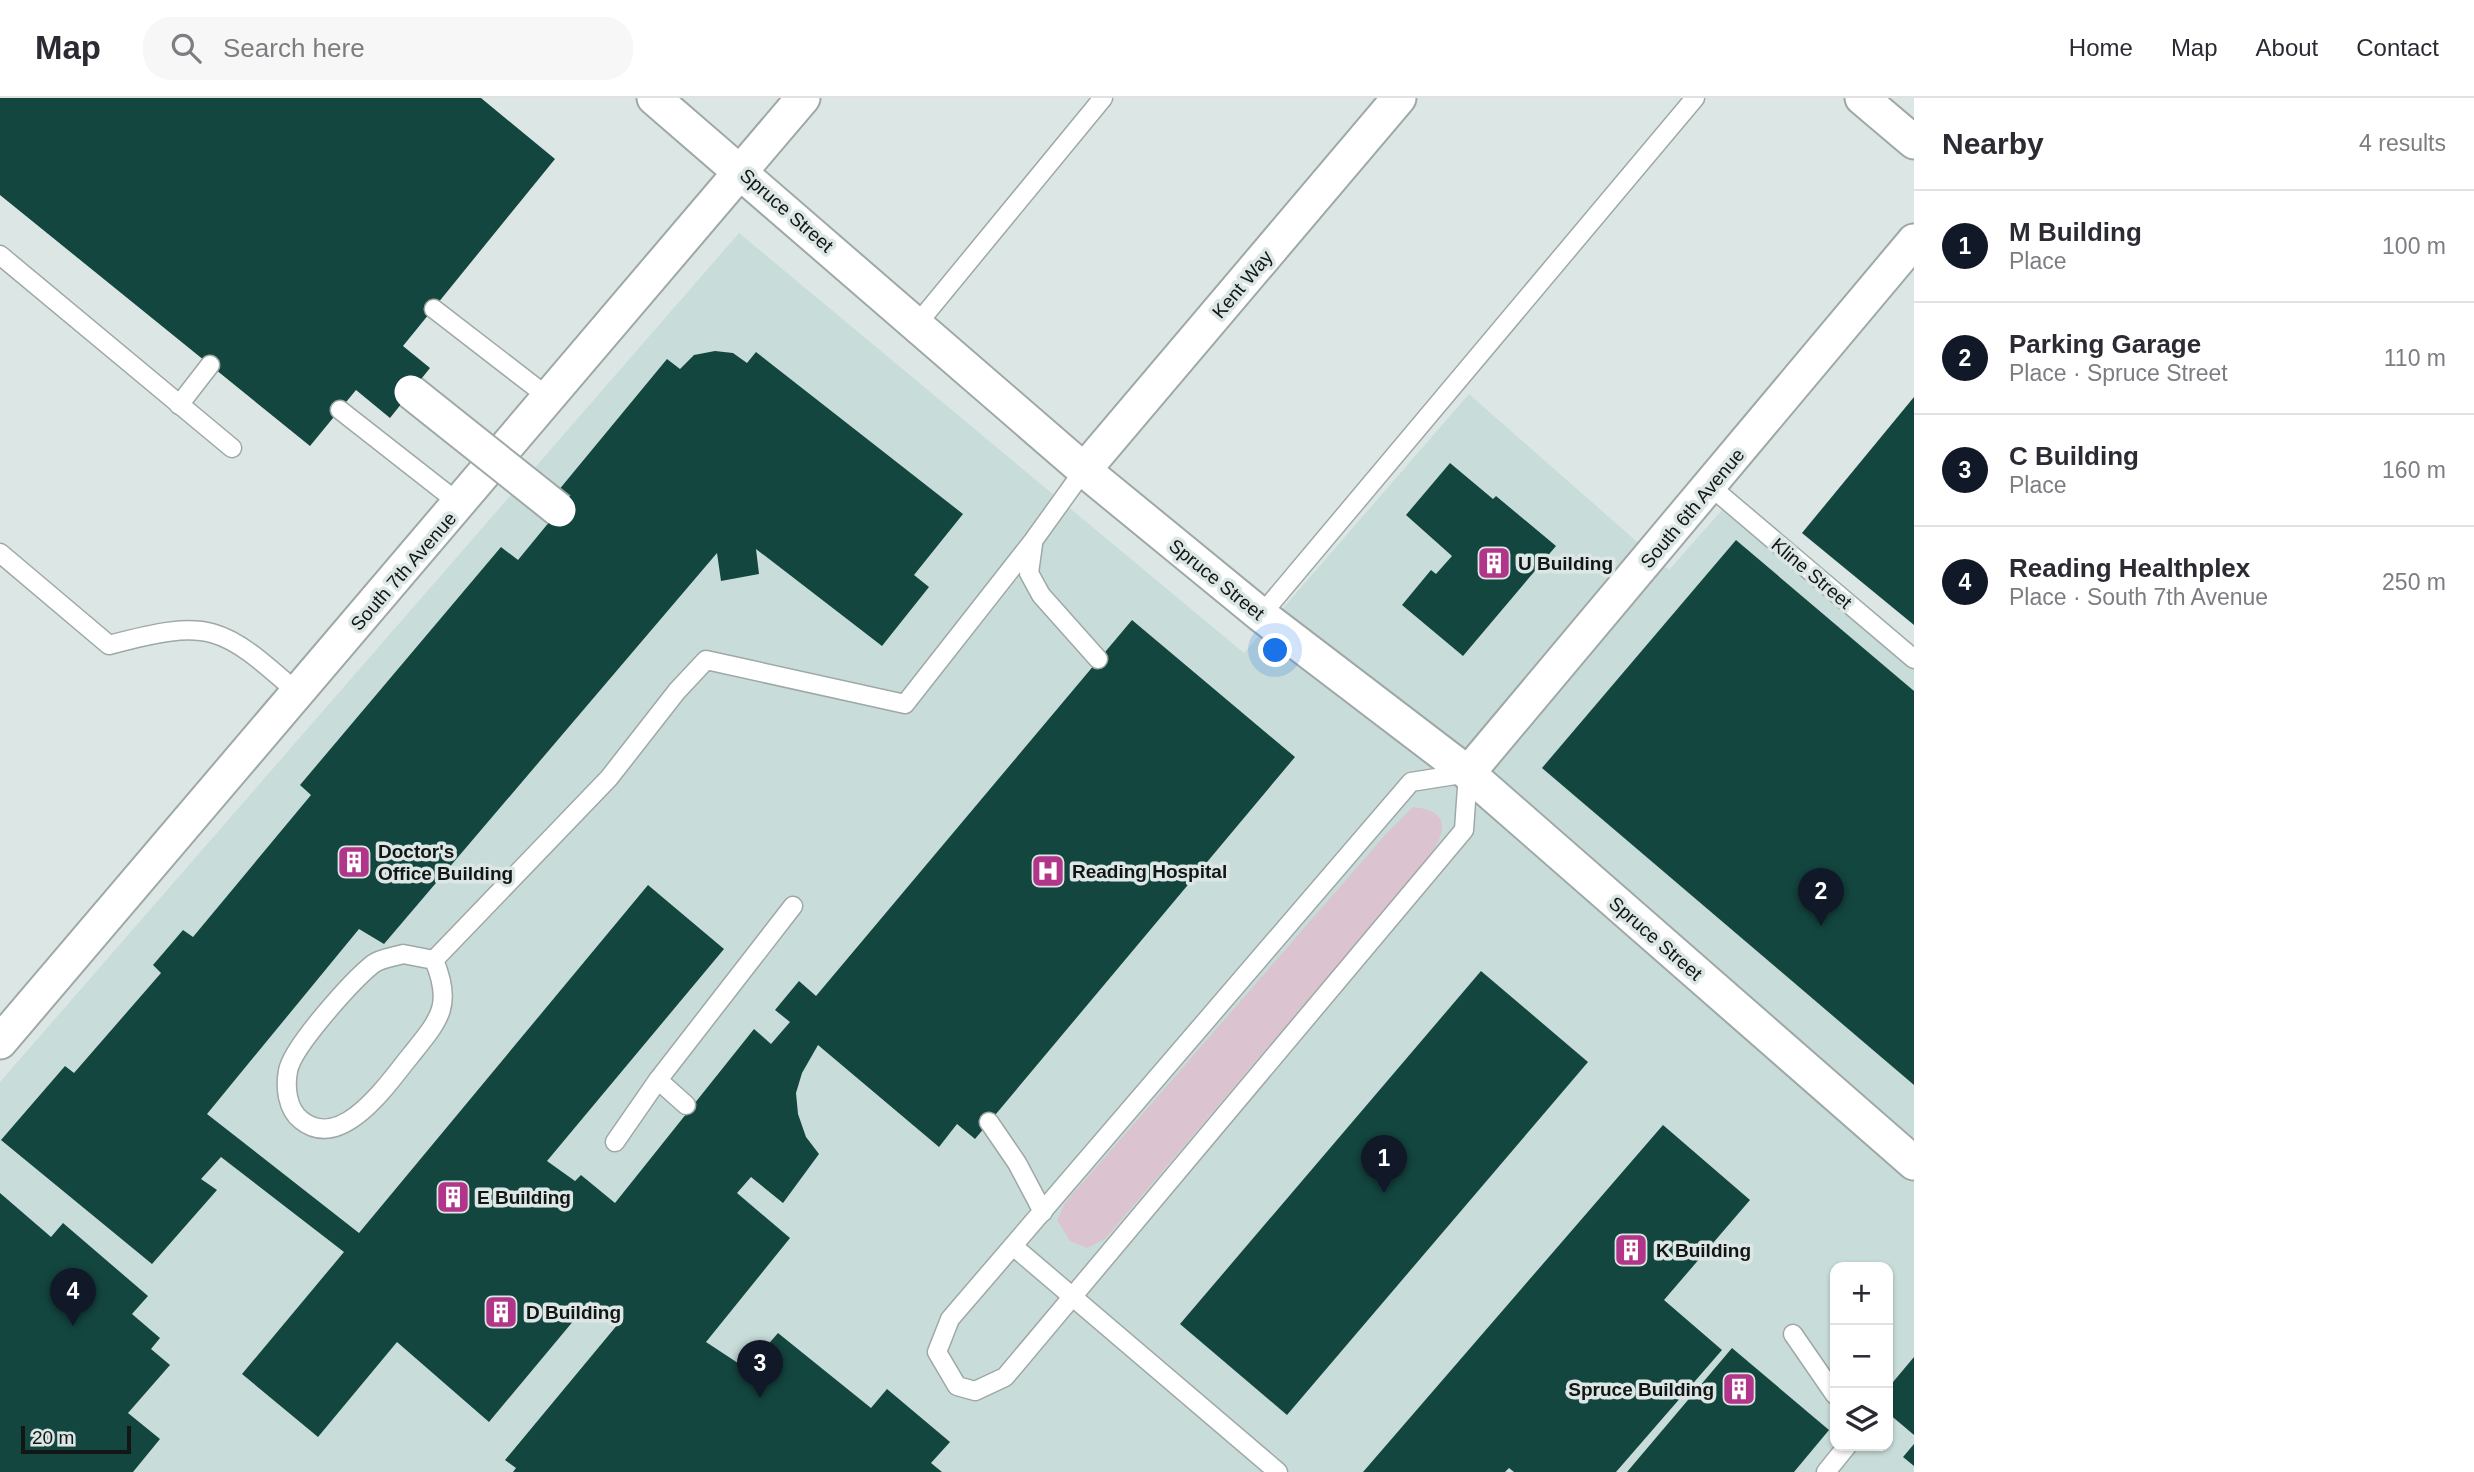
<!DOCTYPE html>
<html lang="en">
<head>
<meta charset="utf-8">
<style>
  :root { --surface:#fff; --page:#f7f7f7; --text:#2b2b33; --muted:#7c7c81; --line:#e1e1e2; --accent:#111827 }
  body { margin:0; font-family:Helvetica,sans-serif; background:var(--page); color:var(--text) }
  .controls { position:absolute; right:21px; bottom:21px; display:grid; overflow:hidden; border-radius:14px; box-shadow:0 2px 5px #0004 }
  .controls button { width:63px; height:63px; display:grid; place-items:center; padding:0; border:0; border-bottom:2px solid var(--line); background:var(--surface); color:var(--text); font:35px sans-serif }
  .scale { position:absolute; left:21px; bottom:18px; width:110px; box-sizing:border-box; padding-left:7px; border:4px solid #121615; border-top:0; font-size:19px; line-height:24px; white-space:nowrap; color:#121615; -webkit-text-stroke:5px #dce7e5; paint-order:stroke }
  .you { position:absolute; left:1276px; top:553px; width:24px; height:24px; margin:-18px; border:5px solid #fff; border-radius:50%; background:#1a73e8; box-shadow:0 0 0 10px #1a73e833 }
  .badge { display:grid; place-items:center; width:46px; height:46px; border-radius:50%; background:var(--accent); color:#fff; font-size:23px; font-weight:700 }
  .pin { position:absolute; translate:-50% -58px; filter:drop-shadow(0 2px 4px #0008) }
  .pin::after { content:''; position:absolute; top:37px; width:24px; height:21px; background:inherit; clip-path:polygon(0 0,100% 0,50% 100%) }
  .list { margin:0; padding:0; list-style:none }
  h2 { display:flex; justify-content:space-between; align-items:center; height:91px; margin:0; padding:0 28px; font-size:30px }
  h2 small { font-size:23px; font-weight:400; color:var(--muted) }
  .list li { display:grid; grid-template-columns:46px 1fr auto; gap:21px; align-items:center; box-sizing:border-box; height:112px; padding:0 28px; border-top:2px solid var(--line) }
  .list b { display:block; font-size:26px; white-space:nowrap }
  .list p { margin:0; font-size:23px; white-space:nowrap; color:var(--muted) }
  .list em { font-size:23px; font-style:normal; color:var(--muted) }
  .icon { flex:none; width:38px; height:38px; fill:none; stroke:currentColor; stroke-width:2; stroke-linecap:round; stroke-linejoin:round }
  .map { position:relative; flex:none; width:1914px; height:1374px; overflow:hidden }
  header { display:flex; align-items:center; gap:42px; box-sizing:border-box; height:98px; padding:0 35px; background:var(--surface); border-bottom:2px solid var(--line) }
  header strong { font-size:33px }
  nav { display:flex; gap:38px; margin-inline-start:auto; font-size:24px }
  .search { width:490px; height:63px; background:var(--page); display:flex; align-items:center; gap:18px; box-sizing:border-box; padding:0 24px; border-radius:28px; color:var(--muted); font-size:26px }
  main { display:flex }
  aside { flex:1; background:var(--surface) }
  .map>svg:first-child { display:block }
  .built { fill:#c8ddd9; fill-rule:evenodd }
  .green { fill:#dbc3d0 }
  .building { fill:#144640 }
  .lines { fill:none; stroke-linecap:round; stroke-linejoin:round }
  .lane-casing { stroke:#9ea8a6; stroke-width:21 }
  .street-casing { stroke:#9ea8a6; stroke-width:37 }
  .lane { stroke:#fff; stroke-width:18 }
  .street { stroke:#fff; stroke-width:33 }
  .street-bridge-casing { stroke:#9ea8a6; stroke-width:37; stroke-linecap:butt }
  .street-bridge { stroke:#fff; stroke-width:33 }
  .labels { text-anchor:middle; stroke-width:7; stroke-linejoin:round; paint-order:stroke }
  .street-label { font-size:19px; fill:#121615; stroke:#dce7e5 }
  .poi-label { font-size:19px; font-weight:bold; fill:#121615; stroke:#dce7e5; text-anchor:start }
</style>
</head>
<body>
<header>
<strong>Map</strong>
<div class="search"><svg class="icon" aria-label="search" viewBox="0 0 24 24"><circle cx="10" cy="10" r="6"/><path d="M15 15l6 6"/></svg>Search here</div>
<nav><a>Home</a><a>Map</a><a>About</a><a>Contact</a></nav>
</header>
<main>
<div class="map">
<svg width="1914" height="1374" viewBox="0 0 1914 1374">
  <rect width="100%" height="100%" fill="#dce7e5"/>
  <path class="built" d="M739 135 1244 555 1469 296 1669 472 1730 403 1914 562V1374H0V984ZM1835 1169H1888V1348H1835Z"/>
  <path class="green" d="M1413 709C1455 713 1444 739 1426 763L1105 1141 1087 1150 1070 1143 1057 1122 1065 1105 1385 737Z"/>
  <g class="building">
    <path d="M0 0H481L555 61 403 248 430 270 390 320 356 292 310 348 0 97Z"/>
    <path d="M715 253 733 255 747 265 756 254 963 416 914 477 929 489 882 548 756 451 759 476 721 483 717 455 384 846 359 831 207 1016 359 1135 648 787 724 851 547 1063 575 1083 581 1077 615 1105 754 931 771 946 790 924 775 912 799 883 816 898 1132 522 1295 659 975 1041 957 1026 939 1049 818 947 802 975 796 995 798 1016 806 1039 819 1056 783 1105 751 1079 737 1095 790 1140 706 1244 747 1271 778 1235 871 1310 887 1291 950 1344 931 1365 942 1374H513L516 1370 505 1362 618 1226 590 1203 489 1324 397 1244 318 1339 242 1276 344 1154 221 1059 201 1081 217 1092 152 1166 1 1042 65 968 74 975 161 875 153 867 183 832 193 839 311 697 300 687 501 449 518 462 564 406 553 399 667 261 680 271 694 257Z"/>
    <path d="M1914 299V527L1802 435Z"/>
    <path d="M1450 365 1493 401 1496 398 1556 448 1463 558 1402 507 1431 472 1436 476 1452 458 1406 417Z"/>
    <path d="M1736 442 1914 593V987L1542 670Z"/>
    <path d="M1481 873 1588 964 1287 1317 1180 1226Z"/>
    <path d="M1663 1027 1750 1102 1664 1202 1722 1252 1616 1374H1514L1509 1370 1505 1374H1363Z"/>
    <path d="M0 1095 51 1139 63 1125 148 1198 132 1216 160 1240 151 1251 170 1267 128 1315 160 1341 133 1374H0Z"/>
    <path d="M1732 1250 1829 1332 1794 1374H1627Z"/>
    <path d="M1914 1259V1337L1888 1315V1290Z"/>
    <path d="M1914 1346V1368L1903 1359Z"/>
  </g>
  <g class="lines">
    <defs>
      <g id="lane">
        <path d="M0 157 232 350"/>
        <path d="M434 211 548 299"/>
        <path d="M918 225 1103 0"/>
        <path d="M179 307 210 267"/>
        <path d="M340 312 460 406"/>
        <path d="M1710 388 1914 561"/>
        <path d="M1033 446 1029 475 1041 497 1098 561"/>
        <path d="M0 455 109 547C211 520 221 527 298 595"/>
        <path d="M1261 517 1695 0"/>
        <path d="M1468 675 1464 732 1005 1279 975 1293 957 1288 937 1254 950 1221 1411 684Z"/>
        <path d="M403 856 434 862C453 907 440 921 411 957 388 985 342 1055 301 1022 287 1011 285 989 288 973 292 949 353 882 373 866 381 860 394 859 403 856Z"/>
        <path d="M434 862 609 680 677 593 706 562 905 606 1033 443 1084 372"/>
        <path d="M658 982 686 1007"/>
        <path d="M989 1024 1017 1065 1043 1114"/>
        <path d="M615 1044 658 982 793 808"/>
        <path d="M1013 1148 1278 1374"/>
        <path d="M1793 1236 1835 1297"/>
        <path d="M1826 1374 1847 1348"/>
      </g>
      <g id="street">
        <path d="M654 0 1084 372 1261 517 1468 675 1914 1065"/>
        <path d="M1862 0 1914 44"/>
        <path d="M1084 372 1399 0"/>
        <path d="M1468 675 1914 143"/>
        <path d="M0 944 803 0"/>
      </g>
    </defs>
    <use href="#lane" class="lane-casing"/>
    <use href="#street" class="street-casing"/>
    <use href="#lane" class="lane"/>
    <use href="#street" class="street"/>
    <defs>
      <path id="street-bridge" d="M411 294 559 412"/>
    </defs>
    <use href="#street-bridge" class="street-bridge-casing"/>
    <use href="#street-bridge" class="street-bridge"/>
  </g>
  <defs>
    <symbol id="building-square" viewBox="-11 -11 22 22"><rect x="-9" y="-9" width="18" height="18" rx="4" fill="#b13689" stroke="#dce7e5"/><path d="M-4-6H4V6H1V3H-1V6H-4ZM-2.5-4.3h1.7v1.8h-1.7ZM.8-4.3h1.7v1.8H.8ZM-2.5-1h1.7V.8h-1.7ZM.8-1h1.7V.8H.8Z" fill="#fff"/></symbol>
    <symbol id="hospital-square" viewBox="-11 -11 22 22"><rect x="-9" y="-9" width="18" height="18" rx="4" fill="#b13689" stroke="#dce7e5"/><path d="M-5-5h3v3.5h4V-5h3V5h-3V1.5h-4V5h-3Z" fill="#fff"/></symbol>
  </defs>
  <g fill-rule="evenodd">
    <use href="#building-square" x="1475" y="446" width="38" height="38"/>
    <use href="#building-square" x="335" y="745" width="38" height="38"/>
    <use href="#hospital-square" x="1029" y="754" width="38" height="38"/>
    <use href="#building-square" x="434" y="1080" width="38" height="38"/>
    <use href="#building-square" x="1612" y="1133" width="38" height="38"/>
    <use href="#building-square" x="482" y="1195" width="38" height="38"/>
    <use href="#building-square" x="1720" y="1272" width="38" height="38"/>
  </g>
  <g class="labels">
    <g class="street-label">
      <text transform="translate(787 112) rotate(41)" y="7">Spruce Street</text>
      <text transform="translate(1242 186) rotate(-50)" y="7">Kent Way</text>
      <text transform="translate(1692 410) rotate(-50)" y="7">South 6th Avenue</text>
      <text transform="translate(403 473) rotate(-49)" y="7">South 7th Avenue</text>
      <text transform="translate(1812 475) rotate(40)" y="7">Kline Street</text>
      <text transform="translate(1217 481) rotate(39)" y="7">Spruce Street</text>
      <text transform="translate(1656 840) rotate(41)" y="7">Spruce Street</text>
    </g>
    <g class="poi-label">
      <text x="1518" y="472">U Building</text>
      <text x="378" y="760">Doctor's<tspan x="378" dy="22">Office Building</tspan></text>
      <text x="1072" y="780">Reading Hospital</text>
      <text x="477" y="1106">E Building</text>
      <text x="1656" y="1159">K Building</text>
      <text x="526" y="1221">D Building</text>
      <text x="1714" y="1298" text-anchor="end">Spruce Building</text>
    </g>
  </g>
</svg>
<div class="controls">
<button>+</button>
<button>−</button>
<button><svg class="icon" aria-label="layers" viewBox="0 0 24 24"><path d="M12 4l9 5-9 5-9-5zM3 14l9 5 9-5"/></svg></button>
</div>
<div class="scale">20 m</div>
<div class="you"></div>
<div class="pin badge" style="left:1384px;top:1095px">1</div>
<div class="pin badge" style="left:1821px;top:828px">2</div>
<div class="pin badge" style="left:760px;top:1300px">3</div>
<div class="pin badge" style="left:73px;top:1228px">4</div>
</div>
<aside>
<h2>Nearby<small>4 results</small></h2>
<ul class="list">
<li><span class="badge">1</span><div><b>M Building</b><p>Place</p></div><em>100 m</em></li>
<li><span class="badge">2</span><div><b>Parking Garage</b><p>Place · Spruce Street</p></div><em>110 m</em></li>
<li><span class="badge">3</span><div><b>C Building</b><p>Place</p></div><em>160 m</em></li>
<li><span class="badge">4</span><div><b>Reading Healthplex</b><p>Place · South 7th Avenue</p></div><em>250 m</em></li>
</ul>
</aside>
</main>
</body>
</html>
